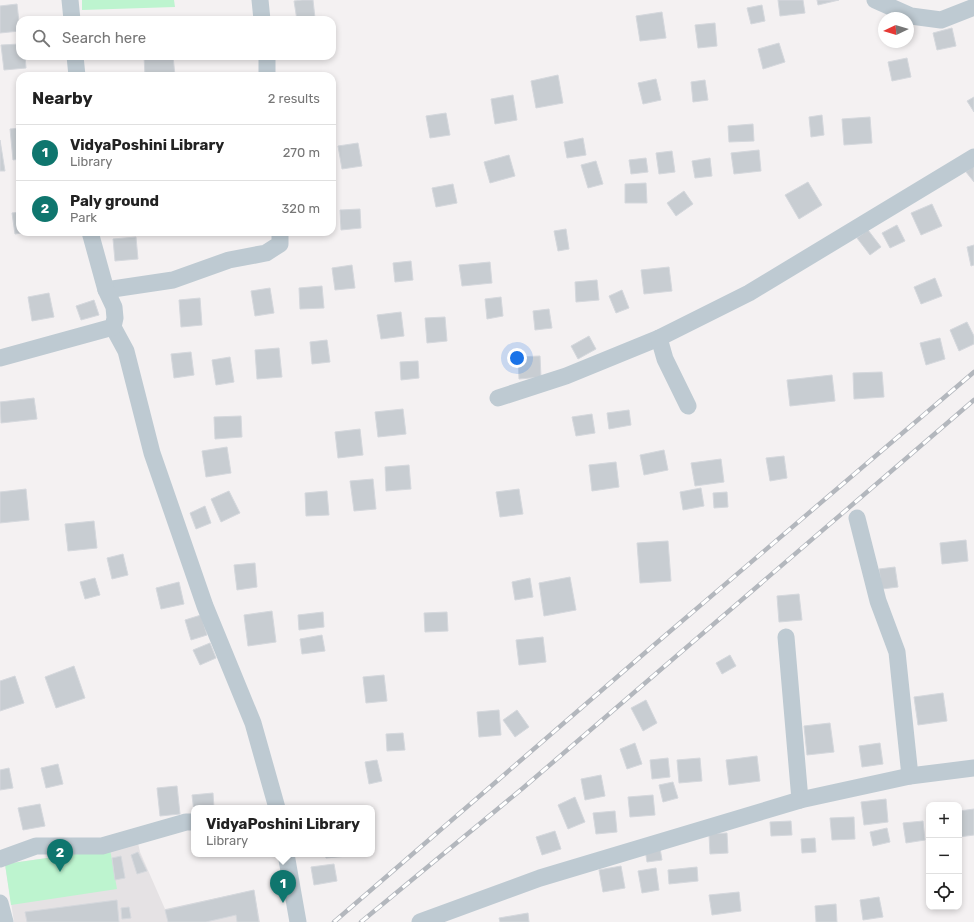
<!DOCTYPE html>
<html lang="en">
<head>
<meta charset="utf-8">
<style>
  :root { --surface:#fff; --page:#f6f6f6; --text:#222; --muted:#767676; --line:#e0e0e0; --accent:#0f766e }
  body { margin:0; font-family:Rubik,sans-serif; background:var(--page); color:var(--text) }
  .controls { position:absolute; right:12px; bottom:12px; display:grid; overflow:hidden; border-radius:8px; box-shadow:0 2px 6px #0003 }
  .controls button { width:36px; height:36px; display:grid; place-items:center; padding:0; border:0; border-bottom:1px solid var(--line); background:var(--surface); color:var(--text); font:20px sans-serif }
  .compass { position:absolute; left:878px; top:12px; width:36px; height:36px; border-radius:50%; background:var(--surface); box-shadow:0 2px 6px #0003; rotate:266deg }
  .you { position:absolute; left:517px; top:358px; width:14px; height:14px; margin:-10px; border:3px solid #fff; border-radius:50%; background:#1a73e8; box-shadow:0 0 0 6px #1a73e833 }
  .badge { display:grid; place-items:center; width:26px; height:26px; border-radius:50%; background:var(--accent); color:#fff; font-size:13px; font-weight:700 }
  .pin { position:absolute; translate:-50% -33px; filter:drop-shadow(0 1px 2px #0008) }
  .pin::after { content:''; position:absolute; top:21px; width:14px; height:12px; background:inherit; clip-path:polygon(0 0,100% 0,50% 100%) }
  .popup { position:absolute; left:191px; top:805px; width:184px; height:52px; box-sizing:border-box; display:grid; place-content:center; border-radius:8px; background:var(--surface); filter:drop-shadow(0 1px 3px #0005); font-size:13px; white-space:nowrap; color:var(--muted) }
  .popup b { font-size:15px; color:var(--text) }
  .popup::after { content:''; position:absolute; left:50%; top:100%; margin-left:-8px; border:8px solid transparent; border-top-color:var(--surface) }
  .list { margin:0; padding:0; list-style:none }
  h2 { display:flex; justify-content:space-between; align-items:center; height:52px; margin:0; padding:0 16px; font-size:17px }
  h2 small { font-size:13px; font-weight:400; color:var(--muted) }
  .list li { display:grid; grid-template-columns:26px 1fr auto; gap:12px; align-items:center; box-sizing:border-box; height:56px; padding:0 16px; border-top:1px solid var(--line) }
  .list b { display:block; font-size:15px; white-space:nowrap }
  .list p { margin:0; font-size:13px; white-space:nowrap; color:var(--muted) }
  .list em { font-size:13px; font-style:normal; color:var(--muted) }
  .icon { flex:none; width:22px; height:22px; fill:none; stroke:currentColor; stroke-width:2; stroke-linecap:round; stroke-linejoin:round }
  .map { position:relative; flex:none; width:974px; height:922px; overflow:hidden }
  .search { position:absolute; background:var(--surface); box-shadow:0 2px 6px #0003; left:16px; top:16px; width:320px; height:44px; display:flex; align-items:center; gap:10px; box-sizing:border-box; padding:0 14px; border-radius:12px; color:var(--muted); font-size:15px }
  .panel { position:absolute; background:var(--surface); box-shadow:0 2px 6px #0003; left:16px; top:72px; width:320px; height:164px; border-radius:12px }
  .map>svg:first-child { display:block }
  .education { fill:#e5e2e4 }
  .green { fill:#bdf4cf }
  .building { fill:#c8cdd2; stroke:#d5d8dd }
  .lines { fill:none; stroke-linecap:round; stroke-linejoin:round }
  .street { stroke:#becad2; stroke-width:17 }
  .rail-casing { stroke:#b3b7bd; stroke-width:4.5 }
  .rail { stroke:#fff; stroke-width:3; stroke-dasharray:9; stroke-linecap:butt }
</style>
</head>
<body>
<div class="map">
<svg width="974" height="922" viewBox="0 0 974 922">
  <rect width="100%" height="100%" fill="#f4f1f2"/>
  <path class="education" d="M138 843 140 852 165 909 254 890 260 922H14L5 864 104 850Z"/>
  <g class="green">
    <path d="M82 0H174L175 7 82 10Z"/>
    <path d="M110 849 117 889 11 905 5 864Z"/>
  </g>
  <g class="building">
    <path d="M302 0H313L315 18 297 20 294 1Z"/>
    <path d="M778 0H803L805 13 780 16Z"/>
    <path d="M817 0H839L818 5Z"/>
    <path d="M17 4 20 31 0 33V6Z"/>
    <path d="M762 5 765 21 751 24 747 8Z"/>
    <path d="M662 12 666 38 640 41 636 16Z"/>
    <path d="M715 23 717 46 698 48 695 25Z"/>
    <path d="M952 28 956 46 937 50 933 33Z"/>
    <path d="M779 43 785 62 763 69 758 49Z"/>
    <path d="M20 44V56H25L26 68 4 70 1 45Z"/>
    <path d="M144 56H173L175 76H145Z"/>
    <path d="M907 58 911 77 892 81 888 62Z"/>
    <path d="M558 75 563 103 536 108 531 81Z"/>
    <path d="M656 79 661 100 643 104 638 83Z"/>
    <path d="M705 80 708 100 693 102 691 82Z"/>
    <path d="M513 95 517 120 495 124 491 99Z"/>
    <path d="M974 97V112L967 101Z"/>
    <path d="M446 113 450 135 430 138 426 116Z"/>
    <path d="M822 115 824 135 811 137 809 117Z"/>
    <path d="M870 117 872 143 844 145 842 119Z"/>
    <path d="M753 124 754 141 729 142 728 126Z"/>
    <path d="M20 128V159L13 160 10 129Z"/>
    <path d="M583 138 586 155 567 158 564 142Z"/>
    <path d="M0 140 5 171H0Z"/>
    <path d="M358 143 362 166 342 169 338 146Z"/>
    <path d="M759 150 761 171 734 174 731 153Z"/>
    <path d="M672 151 675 172 659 174 656 153Z"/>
    <path d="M509 155 515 176 490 183 484 162Z"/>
    <path d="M646 158 648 172 631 174 629 160Z"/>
    <path d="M710 158 712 176 695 178 692 161Z"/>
    <path d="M596 161 603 184 588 188 581 165Z"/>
    <path d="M974 165V182L966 172Z"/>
    <path d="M808 182 822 205 799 219 785 195Z"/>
    <path d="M646 183 647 203H625V184Z"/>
    <path d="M453 184 457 203 436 207 432 188Z"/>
    <path d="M684 191 693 204 676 216 667 203Z"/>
    <path d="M932 204 942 226 921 235 911 213Z"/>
    <path d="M360 209 361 228 341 230 340 210Z"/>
    <path d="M20 212V232H28L15 234 12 213Z"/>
    <path d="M897 225 905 241 890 248 882 233Z"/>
    <path d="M566 229 569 249 558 251 554 231Z"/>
    <path d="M868 230 881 247 870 255 857 238Z"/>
    <path d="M136 237 138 259 115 261 113 239Z"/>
    <path d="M974 245V265L971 266 967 247Z"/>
    <path d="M411 261 413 280 395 282 393 263Z"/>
    <path d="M490 262 492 283 462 286 459 265Z"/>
    <path d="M352 265 355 288 335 290 332 268Z"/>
    <path d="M669 267 672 291 644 294 641 270Z"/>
    <path d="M935 278 942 296 921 304 914 287Z"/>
    <path d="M597 280 599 300 576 302 575 282Z"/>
    <path d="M322 286 324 308 300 309 299 288Z"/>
    <path d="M270 288 274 313 255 316 251 291Z"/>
    <path d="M622 290 629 308 616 313 609 296Z"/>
    <path d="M49 293 54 317 32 321 28 297Z"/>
    <path d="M501 297 503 316 487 319 485 299Z"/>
    <path d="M200 298 202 325 181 327 179 300Z"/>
    <path d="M94 300 99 315 81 320 76 306Z"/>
    <path d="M549 309 552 328 535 330 533 311Z"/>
    <path d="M401 312 404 336 381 339 377 315Z"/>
    <path d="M445 317 447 341 427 343 425 318Z"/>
    <path d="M967 322 974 336V344L959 351 950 330Z"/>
    <path d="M589 336 596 349 578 359 571 346Z"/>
    <path d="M940 338 945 359 926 365 920 343Z"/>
    <path d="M327 340 330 362 312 364 310 342Z"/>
    <path d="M279 348 282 377 257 379 255 350Z"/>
    <path d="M191 352 194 375 174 378 171 354Z"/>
    <path d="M540 356 541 377 519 379 518 357Z"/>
    <path d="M230 357 234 382 216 385 212 360Z"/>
    <path d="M418 361 419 378 401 380 400 362Z"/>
    <path d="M882 372 884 397 854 399 853 373Z"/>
    <path d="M832 375 835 401 790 406 787 380Z"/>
    <path d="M34 398 37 419 1 423 0 402Z"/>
    <path d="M403 409 406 434 378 437 375 412Z"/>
    <path d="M629 410 631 425 609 429 607 413Z"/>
    <path d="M592 414 595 433 576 436 572 417Z"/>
    <path d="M241 416 242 437 215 439 214 417Z"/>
    <path d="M360 429 363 455 338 458 335 432Z"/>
    <path d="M227 447 231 473 206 477 202 451Z"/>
    <path d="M664 450 668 470 644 475 640 455Z"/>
    <path d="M784 456 787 478 770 481 766 458Z"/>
    <path d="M721 459 724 482 695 486 691 463Z"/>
    <path d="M616 462 619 487 592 491 589 465Z"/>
    <path d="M409 465 411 489 386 491 385 467Z"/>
    <path d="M373 479 376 509 354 511 350 481Z"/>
    <path d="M701 488 704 506 683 510 680 492Z"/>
    <path d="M26 489 29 520 0 523V492Z"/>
    <path d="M519 489 523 514 500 517 496 492Z"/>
    <path d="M229 491 240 513 221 522 211 499Z"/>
    <path d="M327 491 329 515 306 516 305 493Z"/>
    <path d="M727 492 728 507 714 508 713 493Z"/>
    <path d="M205 506 211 523 196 529 190 513Z"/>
    <path d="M94 521 97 548 68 551 65 524Z"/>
    <path d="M966 540 968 561 942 564 940 543Z"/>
    <path d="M668 541 671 581 640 583 637 543Z"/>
    <path d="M123 554 128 575 112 579 107 558Z"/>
    <path d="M255 563 257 587 237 590 234 565Z"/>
    <path d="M895 567 898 587 882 589 879 569Z"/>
    <path d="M570 577 576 610 544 616 539 583Z"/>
    <path d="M95 578 100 595 85 599 80 582Z"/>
    <path d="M530 578 533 597 515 600 512 582Z"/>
    <path d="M179 582 184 604 161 609 156 588Z"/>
    <path d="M799 594 802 620 779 622 777 596Z"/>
    <path d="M272 611 276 642 248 646 244 615Z"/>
    <path d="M323 612 324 627 299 630 298 615Z"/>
    <path d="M447 612 448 631 425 632 424 613Z"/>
    <path d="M201 615 207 635 191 640 185 620Z"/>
    <path d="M322 635 325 651 302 654 300 639Z"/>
    <path d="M543 637 546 662 519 665 516 640Z"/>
    <path d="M210 643 216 658 200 665 193 650Z"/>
    <path d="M730 655 736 666 722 674 716 663Z"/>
    <path d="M74 666 85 698 56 708 45 677Z"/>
    <path d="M384 675 387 701 366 703 363 677Z"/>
    <path d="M15 676 24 703 0 711V681Z"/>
    <path d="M943 693 947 721 918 725 914 697Z"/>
    <path d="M646 700 657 723 643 731 631 708Z"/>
    <path d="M499 710 501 735 479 737 477 712Z"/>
    <path d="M517 710 529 727 515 737 503 720Z"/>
    <path d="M830 723 834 752 807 755 804 726Z"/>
    <path d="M403 733 405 750 387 751 386 734Z"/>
    <path d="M635 743 642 764 627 769 620 749Z"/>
    <path d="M880 743 883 764 862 767 859 746Z"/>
    <path d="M757 756 760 781 729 785 726 760Z"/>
    <path d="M668 758 670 777 652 779 650 760Z"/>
    <path d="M700 758 702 781 679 783 677 760Z"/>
    <path d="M377 760 382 781 369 784 365 762Z"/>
    <path d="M58 764 63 784 46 788 41 768Z"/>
    <path d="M9 768 13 788 0 790V770Z"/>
    <path d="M601 775 605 796 585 800 581 779Z"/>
    <path d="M673 782 678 798 663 802 659 785Z"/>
    <path d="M177 786 180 814 160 816 157 788Z"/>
    <path d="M213 793 214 808H194V812L192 795Z"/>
    <path d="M653 795 655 815 630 817 628 797Z"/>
    <path d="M575 797 585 822 568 829 558 805Z"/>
    <path d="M886 799 888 822 864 825 861 802Z"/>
    <path d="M40 804 45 826 23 830 18 808Z"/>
    <path d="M974 809V835L959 837V811Z"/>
    <path d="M615 811 617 832 596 834 593 813Z"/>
    <path d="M854 817 855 839 832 840 830 818Z"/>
    <path d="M791 821 792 835 771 836 770 822Z"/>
    <path d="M923 821 925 840 906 843 903 823Z"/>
    <path d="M887 828 890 842 873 846 870 832Z"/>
    <path d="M555 831 561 849 542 855 536 837Z"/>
    <path d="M727 833 728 853 710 854 709 834Z"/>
    <path d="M815 838 816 852 802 853 801 839Z"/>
    <path d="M660 848 662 860 647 862 645 849Z"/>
    <path d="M138 852 147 871 137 874 131 855Z"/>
    <path d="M325 854H347L348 856 326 858Z"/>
    <path d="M121 856 125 878 115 880 112 858Z"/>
    <path d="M334 864 337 881 314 885 311 867Z"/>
    <path d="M621 866 625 888 603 892 599 870Z"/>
    <path d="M697 867 698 881 669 884 668 870Z"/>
    <path d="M656 868 659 890 642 893 638 871Z"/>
    <path d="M254 890 259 922H237L236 915 206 922H168L165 910Z"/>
    <path d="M739 892 741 911 712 915 709 895Z"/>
    <path d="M879 897 883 917 863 920 860 900Z"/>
    <path d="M117 900 119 922H27L25 912Z"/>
    <path d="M836 904 837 922H816L815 906Z"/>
    <path d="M129 907 131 918 122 919 121 908Z"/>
    <path d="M528 913 529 922H500L499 918Z"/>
  </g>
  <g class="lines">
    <g class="street">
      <path d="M70 0 72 20"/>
      <path d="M260 0 262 20"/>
      <path d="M875 0 911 16 941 20 974 7"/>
      <path d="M75 56 77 76"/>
      <path d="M267 56V76"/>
      <path d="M106 290 173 280 229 260 266 253 280 244V232"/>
      <path d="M113 327 126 351 152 453 205 606 253 723 277 808"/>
      <path d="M0 358 113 327 115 318 114 307 106 290 90 232"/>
      <path d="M498 398 566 376 659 338"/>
      <path d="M688 406 665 359 659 338 749 293 974 157"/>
      <path d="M857 518 878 601 897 652 910 776"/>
      <path d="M786 637 800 800"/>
      <path d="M286 854 298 922"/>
      <path d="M0 859 36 846H102L186 822H194"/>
      <path d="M0 903 5 922"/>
      <path d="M420 922 540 878 800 800 910 776 974 768"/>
    </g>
    <defs>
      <g id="rail">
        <path d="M334 922 654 645 974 372"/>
        <path d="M361 922 523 788 974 400"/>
      </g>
    </defs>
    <use href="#rail" class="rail-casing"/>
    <use href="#rail" class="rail"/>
  </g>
</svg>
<div class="controls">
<button>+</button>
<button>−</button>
<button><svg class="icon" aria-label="locate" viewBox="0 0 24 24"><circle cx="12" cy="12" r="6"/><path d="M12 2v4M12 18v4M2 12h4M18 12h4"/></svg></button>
</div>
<svg class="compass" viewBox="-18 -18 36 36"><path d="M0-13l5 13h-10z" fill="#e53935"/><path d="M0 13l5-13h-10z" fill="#767676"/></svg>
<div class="you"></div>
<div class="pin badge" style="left:283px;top:903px">1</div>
<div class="popup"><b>VidyaPoshini Library</b>Library</div>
<div class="pin badge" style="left:60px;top:872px">2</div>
<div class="search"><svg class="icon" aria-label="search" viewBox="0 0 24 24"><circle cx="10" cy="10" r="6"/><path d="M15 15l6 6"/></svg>Search here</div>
<section class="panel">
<h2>Nearby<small>2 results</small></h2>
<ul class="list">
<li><span class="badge">1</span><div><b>VidyaPoshini Library</b><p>Library</p></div><em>270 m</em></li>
<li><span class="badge">2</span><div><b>Paly ground</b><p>Park</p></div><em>320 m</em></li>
</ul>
</section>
</div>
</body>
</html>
